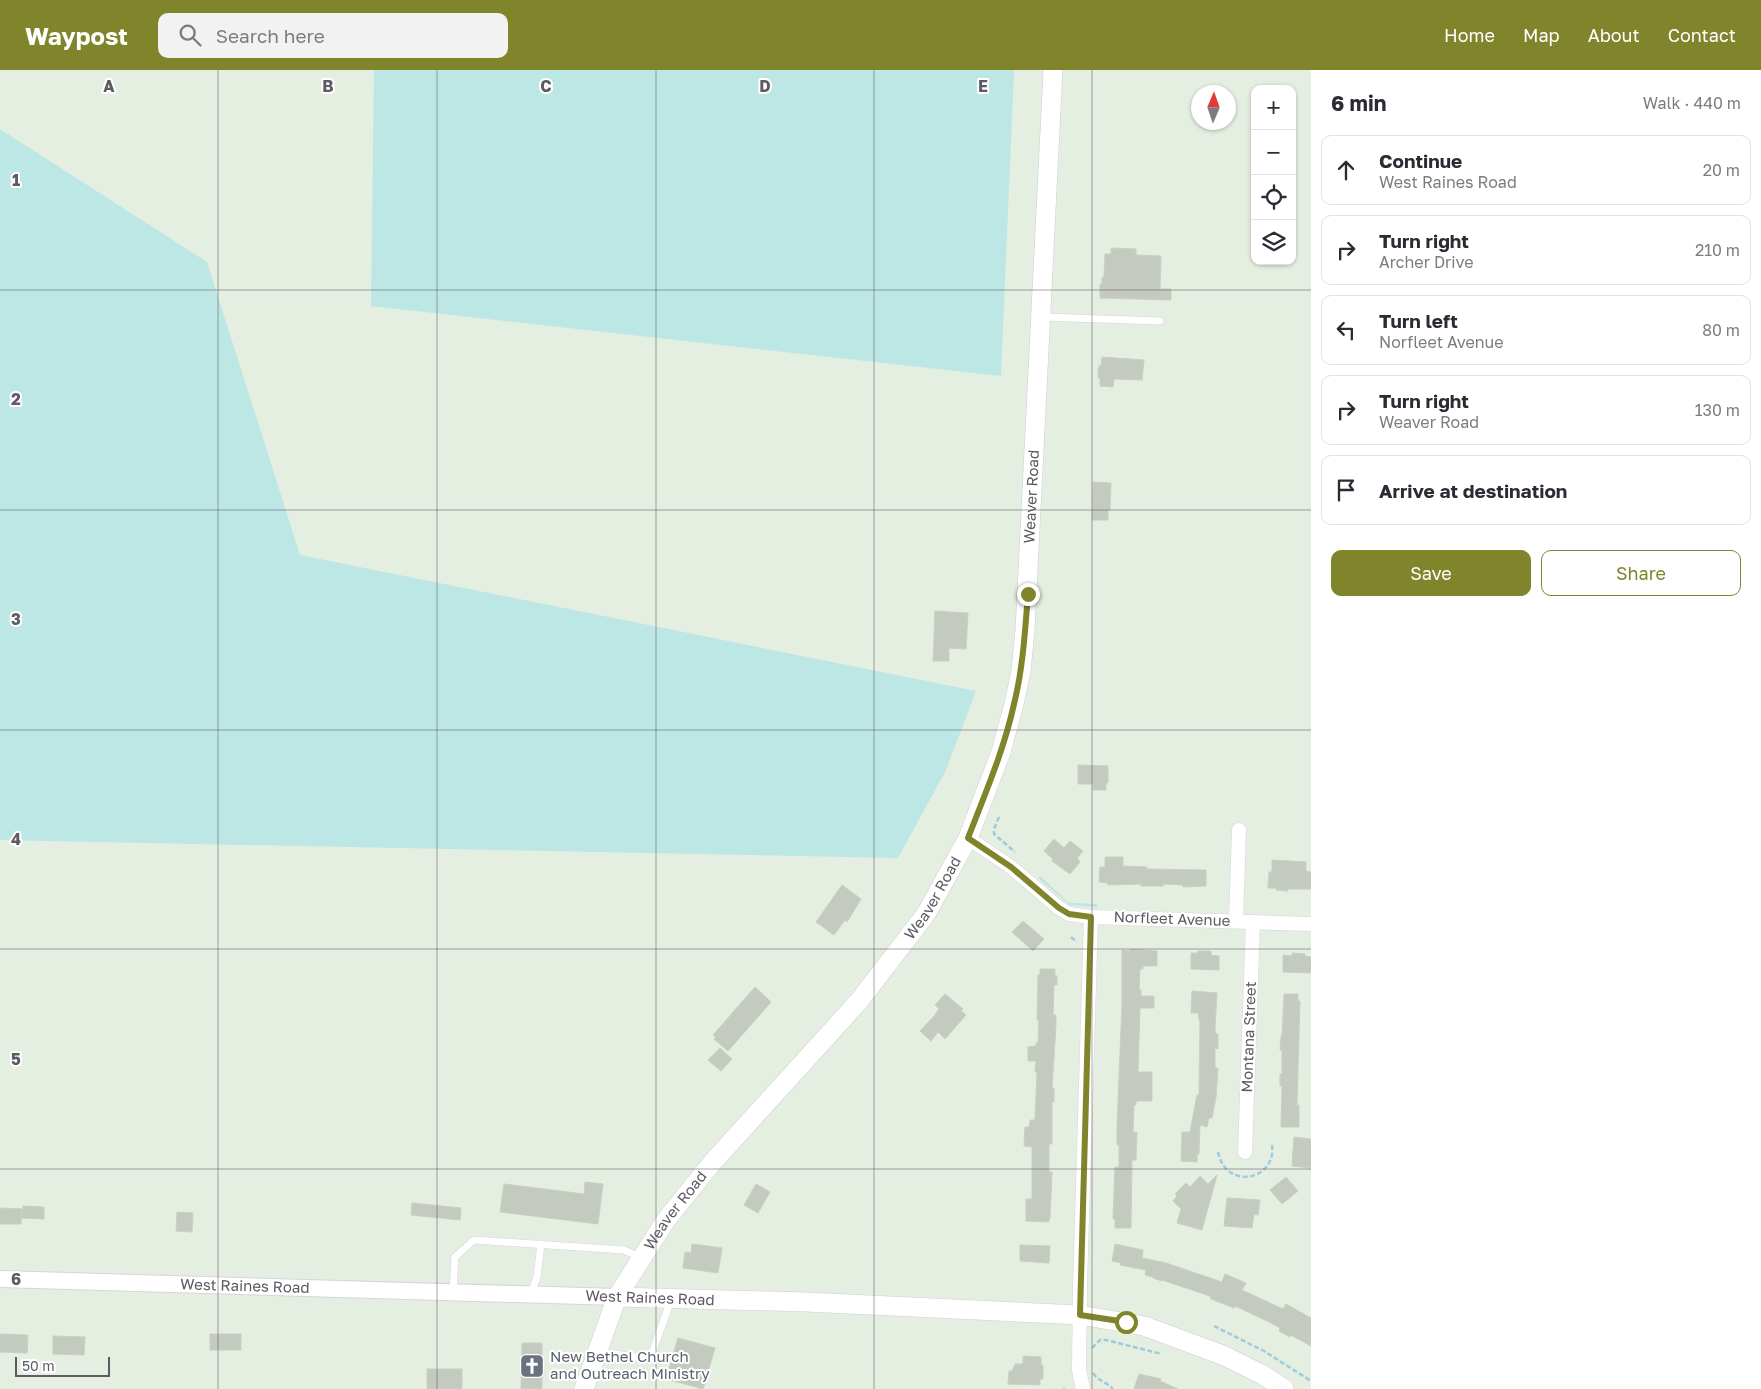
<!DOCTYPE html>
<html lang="en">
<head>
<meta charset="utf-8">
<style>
  :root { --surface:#fff; --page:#f2f2f3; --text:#2b2b33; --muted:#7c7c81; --line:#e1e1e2; --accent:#80852b }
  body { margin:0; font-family:"Golos Text",sans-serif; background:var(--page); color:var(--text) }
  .controls { position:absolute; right:15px; top:15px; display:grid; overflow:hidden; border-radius:10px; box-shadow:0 1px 4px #0004 }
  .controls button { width:45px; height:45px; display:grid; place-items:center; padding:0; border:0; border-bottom:1px solid var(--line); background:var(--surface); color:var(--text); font:25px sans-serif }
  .compass { position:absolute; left:1191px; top:15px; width:45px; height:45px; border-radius:50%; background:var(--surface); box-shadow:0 1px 4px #0004; rotate:2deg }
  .scale { position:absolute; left:15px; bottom:12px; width:95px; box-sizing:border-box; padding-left:5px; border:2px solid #5e5a63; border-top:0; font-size:14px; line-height:18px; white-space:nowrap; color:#5e5a63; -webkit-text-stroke:4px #fff; paint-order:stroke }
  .stop { position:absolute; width:15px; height:15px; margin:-11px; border:4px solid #80852b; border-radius:50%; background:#fff }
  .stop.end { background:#80852b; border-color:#fff; box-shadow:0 1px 5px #0008 }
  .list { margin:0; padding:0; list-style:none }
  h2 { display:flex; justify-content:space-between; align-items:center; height:65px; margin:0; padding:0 20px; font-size:21px }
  h2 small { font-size:16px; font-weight:400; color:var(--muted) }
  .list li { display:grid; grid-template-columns:32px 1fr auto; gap:15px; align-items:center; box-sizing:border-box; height:70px; margin:0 10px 10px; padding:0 10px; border:1px solid var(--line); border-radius:10px }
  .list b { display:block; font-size:19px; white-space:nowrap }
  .list p { margin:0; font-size:16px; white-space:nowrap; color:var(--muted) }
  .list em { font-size:16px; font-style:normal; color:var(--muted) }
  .actions { display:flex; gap:10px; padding:15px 20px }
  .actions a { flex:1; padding:11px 0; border:1px solid var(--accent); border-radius:10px; text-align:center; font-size:18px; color:var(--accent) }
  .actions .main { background:var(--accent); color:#fff }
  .icon { flex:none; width:28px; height:28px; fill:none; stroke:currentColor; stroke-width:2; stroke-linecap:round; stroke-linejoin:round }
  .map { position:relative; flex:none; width:1311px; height:1319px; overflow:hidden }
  header { display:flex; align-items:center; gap:30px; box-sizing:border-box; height:70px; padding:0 25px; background:var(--accent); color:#fff }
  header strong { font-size:24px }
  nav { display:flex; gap:28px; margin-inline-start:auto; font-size:18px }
  .search { width:350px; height:45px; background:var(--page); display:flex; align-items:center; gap:12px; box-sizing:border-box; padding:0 18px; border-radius:10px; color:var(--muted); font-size:19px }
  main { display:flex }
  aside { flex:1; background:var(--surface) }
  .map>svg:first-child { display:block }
  .green { fill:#bce7e5 }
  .building { fill:#c4cac0; stroke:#c6d2bf }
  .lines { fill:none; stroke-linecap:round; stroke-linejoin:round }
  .service-casing { stroke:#d9d4dc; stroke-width:8 }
  .minor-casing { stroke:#d9d4dc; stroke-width:15 }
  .tertiary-casing { stroke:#d9d4dc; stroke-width:18 }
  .secondary-casing { stroke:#d2ccd6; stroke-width:20 }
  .path { stroke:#9eccda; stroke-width:2.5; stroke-dasharray:5 2.5; stroke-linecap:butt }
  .service { stroke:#fff; stroke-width:7 }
  .minor { stroke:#fff; stroke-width:14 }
  .tertiary { stroke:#fff; stroke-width:16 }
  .secondary { stroke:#fff; stroke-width:19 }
  .route { stroke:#80852b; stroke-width:6 }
  .grid { fill:none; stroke:#5e5a63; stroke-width:1; stroke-opacity:0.55 }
  .labels { text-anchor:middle; stroke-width:4; stroke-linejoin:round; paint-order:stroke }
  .street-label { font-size:15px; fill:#5e5a63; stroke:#fff }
  .worship-label { font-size:15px; fill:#5b616d; stroke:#fff; text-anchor:start }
  .grid-label { font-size:16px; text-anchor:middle; font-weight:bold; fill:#5e5a63; stroke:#fff; stroke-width:4; stroke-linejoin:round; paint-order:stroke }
</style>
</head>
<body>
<header>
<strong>Waypost</strong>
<div class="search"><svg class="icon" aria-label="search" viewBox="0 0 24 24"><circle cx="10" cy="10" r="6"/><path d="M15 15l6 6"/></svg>Search here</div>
<nav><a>Home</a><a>Map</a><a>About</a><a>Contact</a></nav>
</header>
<main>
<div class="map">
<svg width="1311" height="1319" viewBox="0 0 1311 1319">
  <rect width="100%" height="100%" fill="#e4eee1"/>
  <g class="green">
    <path d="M374 0H1014L1001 306 371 236Z"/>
    <path d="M0 59 207 192 300 485 976 621 946 700 898 788 0 770Z"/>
    <path d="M1040 806 1068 832 1073 833 1097 834V837L1070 835 1038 808Z"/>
  </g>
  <g class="building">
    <path d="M1111 178 1136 179V185L1161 186 1160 219H1171V230L1100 228V214H1102V207H1104L1105 184H1111Z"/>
    <path d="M1102 287 1144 290 1142 310 1114 309 1113 317 1100 316V308H1098V300L1099 296H1101Z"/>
    <path d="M1093 412 1111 413 1110 440H1108V450H1092Z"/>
    <path d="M935 541 968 543 966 579 949 578V591H933Z"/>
    <path d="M1078 695 1108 696V713H1106V720H1093V714H1078Z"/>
    <path d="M1054 769 1064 778 1070 771 1083 781 1077 788 1080 792 1070 804 1052 791 1053 789 1044 781Z"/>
    <path d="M1105 787H1123V796L1147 797V799L1206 800V816L1183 817V815L1163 814V816H1141V814L1108 815V813L1099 812 1100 797H1105Z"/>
    <path d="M1272 790 1306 792V801L1311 802V819H1288V821L1276 820V818H1268L1269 802H1272Z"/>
    <path d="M842 815 861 829 847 852 845 850 834 865 816 852Z"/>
    <path d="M1023 851 1044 869 1033 881 1012 862Z"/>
    <path d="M1130 879 1157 881V896H1143V899H1140L1139 920H1141V926H1154V938H1140L1138 1002H1152V1031H1136V1035H1134L1133 1062H1137L1136 1090H1132L1131 1158H1115V1149H1113L1115 1097H1119V1075H1117V1056L1122 934V880L1130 881Z"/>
    <path d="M1198 881H1211V885L1219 886V900L1191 899V883H1198Z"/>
    <path d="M1292 883 1305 884V886L1311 887V903L1283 902V885L1292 886Z"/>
    <path d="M1040 899H1055V905L1057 906V915H1054L1053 945H1056V955L1052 1018H1054V1032H1052V1074H1049V1102H1052L1050 1149H1049V1152L1026 1151V1129H1032V1077L1024 1076 1025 1057H1029L1030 1050H1035L1037 1002H1035L1036 991H1028V977L1036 976V973H1038L1039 950H1037L1038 905H1040Z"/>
    <path d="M755 917 771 932 728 981 714 969 716 967 713 965Z"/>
    <path d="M1192 921 1217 923 1215 958 1216 964H1218V979L1215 978V998H1218L1216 1027 1212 1048H1209L1207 1057 1200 1055 1199 1084H1197V1092L1181 1091 1182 1062H1190L1197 1025H1199L1200 950H1199L1198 943H1191Z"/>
    <path d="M945 924 963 939 961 941 966 945 945 969 938 962 931 971 920 961 935 945 939 939 935 935Z"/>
    <path d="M1284 924H1298V931H1300L1297 1035H1299V1057H1281L1282 1016H1280V1004H1282V980H1280L1281 966H1282Z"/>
    <path d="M720 978 732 989 721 1001 708 990Z"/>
    <path d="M1294 1067 1311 1069V1098L1292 1096Z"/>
    <path d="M1217 1105 1202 1160 1177 1153 1181 1139 1173 1131 1177 1126 1175 1124 1186 1113 1190 1117 1200 1106 1208 1114Z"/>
    <path d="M1286 1107 1298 1121 1282 1134 1270 1120Z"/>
    <path d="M585 1112 603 1114 598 1154 500 1142 504 1114 584 1124Z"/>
    <path d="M756 1114 770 1122 758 1143 744 1135Z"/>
    <path d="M1227 1128 1260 1130 1258 1145 1254 1144 1252 1158 1224 1156Z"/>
    <path d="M412 1133 461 1138 460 1150 411 1145Z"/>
    <path d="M23 1136 44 1137V1149L22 1148Z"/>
    <path d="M0 1138 22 1139 21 1154H0Z"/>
    <path d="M177 1142 193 1143 192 1162 176 1161Z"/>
    <path d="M692 1174 722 1178 718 1203 683 1198 685 1182 691 1183Z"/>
    <path d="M1115 1174 1143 1180 1142 1188 1166 1193 1222 1212 1225 1204 1246 1213 1242 1220 1283 1239 1286 1234 1311 1248V1276L1291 1265 1290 1267 1279 1261 1280 1258 1267 1251 1235 1236 1234 1238 1211 1229 1210 1226 1162 1210V1211L1153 1208V1207L1145 1205 1146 1200 1120 1195 1121 1193 1112 1191Z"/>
    <path d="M1020 1175 1050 1176 1049 1193 1020 1191Z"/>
    <path d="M0 1264 28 1265 27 1283 0 1282Z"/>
    <rect x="210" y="1264" width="31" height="16"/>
    <path d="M53 1266 85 1267 84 1285 53 1284Z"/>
    <path d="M678 1268 715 1278 703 1319 666 1309Z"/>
    <path d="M522 1273H542V1319H521Z"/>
    <path d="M1023 1286 1041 1287V1295H1043V1309H1040V1315L1008 1314 1009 1301H1012L1015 1294H1023Z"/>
    <rect x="427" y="1299" width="35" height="20"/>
    <path d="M1139 1304 1161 1309 1160 1311 1178 1319H1134Z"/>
  </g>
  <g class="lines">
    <defs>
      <g id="service">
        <path d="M1042 247 1160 251"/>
        <path d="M453 1222 455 1187 474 1170 624 1180 642 1188"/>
        <path d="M531 1224 537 1207 541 1174"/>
        <path d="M599 1282 650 1289 671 1230"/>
      </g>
      <g id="minor">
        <path d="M968 768 1011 797 1059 838 1069 844 1091 847 1311 854"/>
        <path d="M1236 851 1239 760"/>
        <path d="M1245 1082 1253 852"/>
        <path d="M1083 1319 1079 1300 1080 1216 1091 847"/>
      </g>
      <g id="tertiary">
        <path id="s1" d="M0 1209 617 1227"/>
      </g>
      <g id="secondary">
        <path d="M617 1227 806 1232 1080 1245 1144 1256 1225 1286 1263 1305 1284 1319"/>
        <path id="s2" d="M584 1319 617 1227 666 1150 711 1094 859 931 926 844 968 768 1001 682 1014 634 1021 601 1025 560 1053 0"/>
      </g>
    </defs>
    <use href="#service" class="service-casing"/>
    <use href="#minor" class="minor-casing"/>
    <use href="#tertiary" class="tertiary-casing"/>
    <use href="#secondary" class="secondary-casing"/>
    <g class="path">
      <path d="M999 747 994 759V764L1015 782"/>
      <path d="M1071 867 1077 872"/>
      <path d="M1218 1082C1225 1120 1277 1112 1272 1074"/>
      <path d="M1214 1256 1264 1281 1311 1311"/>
      <path d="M1092 1278 1100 1270H1106L1162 1284"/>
      <path d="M1093 1303C1098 1311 1107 1312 1113 1319"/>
      <path d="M1064 1319V1318"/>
    </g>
    <use href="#service" class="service"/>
    <use href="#minor" class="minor"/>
    <use href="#tertiary" class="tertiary"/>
    <use href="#secondary" class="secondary"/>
  </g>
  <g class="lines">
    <path class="route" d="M1028 524C1025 561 1023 598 1014 634 1004 680 985 724 968 768L1011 797 1059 838 1069 844 1091 847 1080 1245 1126 1252"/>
  </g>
  <path class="grid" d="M218 0V1319M437 0V1319M656 0V1319M874 0V1319M1092 0V1319M0 220H1311M0 440H1311M0 660H1311M0 879H1311M0 1099H1311"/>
  <defs>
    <symbol id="church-square" viewBox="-11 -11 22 22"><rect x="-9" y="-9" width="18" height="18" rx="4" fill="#6b7280" stroke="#fff"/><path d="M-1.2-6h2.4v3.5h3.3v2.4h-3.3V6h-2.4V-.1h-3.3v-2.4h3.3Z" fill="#fff"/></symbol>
  </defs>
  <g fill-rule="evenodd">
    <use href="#church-square" x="518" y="1282" width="28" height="28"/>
  </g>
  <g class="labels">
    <g class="street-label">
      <text dy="5" stroke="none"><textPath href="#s2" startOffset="1028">Weaver Road</textPath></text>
      <text dy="5" stroke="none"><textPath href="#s2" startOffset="608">Weaver Road</textPath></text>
      <text transform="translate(1172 849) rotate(2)" y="5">Norfleet Avenue</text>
      <text transform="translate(1249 967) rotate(-88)" y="5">Montana Street</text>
      <text dy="5" stroke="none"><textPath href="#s2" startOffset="202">Weaver Road</textPath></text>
      <text dy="5" stroke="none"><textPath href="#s1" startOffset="245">West Raines Road</textPath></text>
      <text transform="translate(650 1228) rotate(2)" y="5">West Raines Road</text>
    </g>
    <g class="worship-label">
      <text x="550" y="1292">New Bethel Church<tspan x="550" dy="17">and Outreach Ministry</tspan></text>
    </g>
  </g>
  <g class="grid-label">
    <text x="109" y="22">A</text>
    <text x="328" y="22">B</text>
    <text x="546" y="22">C</text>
    <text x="765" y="22">D</text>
    <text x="983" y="22">E</text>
    <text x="16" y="116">1</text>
    <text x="16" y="335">2</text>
    <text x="16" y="555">3</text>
    <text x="16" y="775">4</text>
    <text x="16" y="995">5</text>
    <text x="16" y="1215">6</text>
  </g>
</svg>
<div class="controls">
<button>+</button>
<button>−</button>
<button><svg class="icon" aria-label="locate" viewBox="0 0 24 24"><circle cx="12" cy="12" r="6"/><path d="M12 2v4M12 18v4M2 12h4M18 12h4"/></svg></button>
<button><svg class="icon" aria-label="layers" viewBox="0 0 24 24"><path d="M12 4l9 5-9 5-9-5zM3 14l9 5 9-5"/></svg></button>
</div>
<svg class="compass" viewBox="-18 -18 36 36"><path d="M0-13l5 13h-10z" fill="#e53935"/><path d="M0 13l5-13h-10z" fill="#7c7c81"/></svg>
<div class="scale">50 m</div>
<div class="stop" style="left:1126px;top:1252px"></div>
<div class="stop end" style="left:1028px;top:524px"></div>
</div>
<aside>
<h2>6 min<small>Walk · 440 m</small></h2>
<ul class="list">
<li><svg class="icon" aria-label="ahead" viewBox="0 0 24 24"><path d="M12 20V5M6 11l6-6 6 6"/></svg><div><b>Continue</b><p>West Raines Road</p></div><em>20 m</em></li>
<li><svg class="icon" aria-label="right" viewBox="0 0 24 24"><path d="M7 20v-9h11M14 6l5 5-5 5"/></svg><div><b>Turn right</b><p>Archer Drive</p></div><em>210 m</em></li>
<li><svg class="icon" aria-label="left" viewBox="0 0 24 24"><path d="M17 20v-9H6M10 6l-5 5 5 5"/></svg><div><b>Turn left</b><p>Norfleet Avenue</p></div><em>80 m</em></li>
<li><svg class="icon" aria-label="right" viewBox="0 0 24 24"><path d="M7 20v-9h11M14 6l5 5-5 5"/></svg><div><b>Turn right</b><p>Weaver Road</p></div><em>130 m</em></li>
<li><svg class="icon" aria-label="arrive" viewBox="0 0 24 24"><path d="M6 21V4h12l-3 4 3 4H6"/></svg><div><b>Arrive at destination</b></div></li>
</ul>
<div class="actions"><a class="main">Save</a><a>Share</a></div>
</aside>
</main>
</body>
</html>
